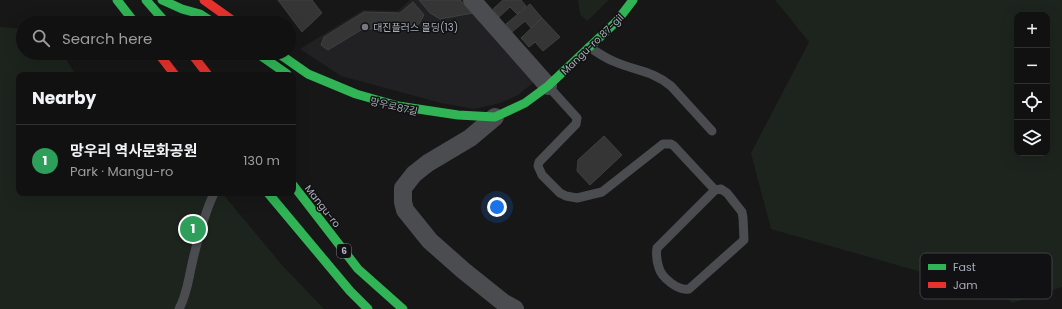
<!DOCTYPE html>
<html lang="en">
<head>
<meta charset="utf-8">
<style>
  :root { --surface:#111; --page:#1e1f1f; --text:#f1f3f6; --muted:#9c9d9f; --line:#303131; --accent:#757880 }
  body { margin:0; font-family:Poppins,"Noto Sans KR",sans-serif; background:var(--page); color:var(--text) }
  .controls { position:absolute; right:12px; top:12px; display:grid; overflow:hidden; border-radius:8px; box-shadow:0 4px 16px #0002 }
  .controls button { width:36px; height:36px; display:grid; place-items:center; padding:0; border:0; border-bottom:1px solid var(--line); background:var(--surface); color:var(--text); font:20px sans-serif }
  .you { position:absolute; left:497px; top:207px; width:14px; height:14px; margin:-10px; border:3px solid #fff; border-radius:50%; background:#1a73e8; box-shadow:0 0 0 6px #1a73e833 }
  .badge { display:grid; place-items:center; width:26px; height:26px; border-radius:50%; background:var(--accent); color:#fff; font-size:13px; font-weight:700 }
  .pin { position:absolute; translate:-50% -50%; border:2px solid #fff; box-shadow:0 1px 4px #0006 }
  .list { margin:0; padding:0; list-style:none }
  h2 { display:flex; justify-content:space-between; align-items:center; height:52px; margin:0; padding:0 16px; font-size:17px }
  h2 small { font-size:13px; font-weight:400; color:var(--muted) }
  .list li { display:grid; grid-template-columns:26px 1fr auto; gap:12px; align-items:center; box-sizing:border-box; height:72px; padding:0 16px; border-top:1px solid var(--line) }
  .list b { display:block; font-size:15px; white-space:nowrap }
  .list p { margin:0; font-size:13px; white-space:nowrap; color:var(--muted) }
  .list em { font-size:13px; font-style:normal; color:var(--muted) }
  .icon { flex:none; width:22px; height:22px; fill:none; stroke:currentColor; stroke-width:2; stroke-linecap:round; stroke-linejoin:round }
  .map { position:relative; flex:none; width:1062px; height:309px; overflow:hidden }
  .search { position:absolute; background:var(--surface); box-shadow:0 4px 16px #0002; left:16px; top:16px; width:280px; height:44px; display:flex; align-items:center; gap:10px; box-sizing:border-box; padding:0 14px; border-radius:22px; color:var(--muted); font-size:15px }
  .panel { position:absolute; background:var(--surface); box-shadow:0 4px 16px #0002; left:16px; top:72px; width:280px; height:124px; border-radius:8px }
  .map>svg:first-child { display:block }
  .built { fill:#212123 }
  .green { fill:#1d241e; fill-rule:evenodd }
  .building { fill:#353536; stroke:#3f4043 }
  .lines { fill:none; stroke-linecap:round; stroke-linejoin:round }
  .lane { stroke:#4b4c50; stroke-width:9 }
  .street { stroke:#4b4c50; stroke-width:18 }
  .fast { stroke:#30b455; stroke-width:9 }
  .jam { stroke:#e5322d; stroke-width:9 }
  .poi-dot { fill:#757880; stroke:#111113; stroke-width:1.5 }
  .labels { text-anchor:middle; stroke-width:3; stroke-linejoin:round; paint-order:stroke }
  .shield { fill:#111113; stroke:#7b7e86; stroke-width:1 }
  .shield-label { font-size:9px; font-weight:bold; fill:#a8adb8 }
  .poi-label { font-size:10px; fill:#a8adb8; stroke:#111113; text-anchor:start }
  .street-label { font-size:10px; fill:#a8adb8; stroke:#111113 }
  .key { fill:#111113; stroke:#3e4045; stroke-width:1 }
  .key-label { font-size:11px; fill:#a8adb8 }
</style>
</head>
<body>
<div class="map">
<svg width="1062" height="309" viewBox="0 0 1062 309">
  <rect width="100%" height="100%" fill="#171717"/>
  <path class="built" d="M410 0H464L482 20 480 23 534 82 518 95 500 103 474 109 441 103 341 76 300 49 363 10 398 11Z"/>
  <g class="green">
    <path d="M578 0H609L587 21 580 14Z"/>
    <path d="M775 0H1062V287L1012 303 968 263 918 271 771 229 751 153 809 42ZM1017 15H1047V153H1017Z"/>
    <path d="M0 27 23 29V53H62L76 75H19V193H222L282 265 324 309H0Z"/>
  </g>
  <g class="building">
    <path d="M278 0H312L322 13 302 32Z"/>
    <path d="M419 0H460L473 13 440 19 430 13Z"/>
    <path d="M503 0H521L526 6 517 14 510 7 499 17 493 9Z"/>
    <path d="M413 2 424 15 419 24 361 30 328 50 321 45 324 37 364 12 400 13Z"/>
    <path d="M530 4 542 18 531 28 525 21 512 32 506 24Z"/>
    <path d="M542 18 560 37 543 51 535 42 529 47 521 38Z"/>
    <path d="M604 136 622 155 590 185 577 171 578 160Z"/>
  </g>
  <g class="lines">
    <g class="lane">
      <path d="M589 47C597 52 605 58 613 61 635 71 652 70 671 86L712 131"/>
      <path d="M548 86 577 118 576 124 539 162 538 166 542 175 560 193 566 196 577 198 602 192 663 144H671L674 146 715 190 657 248C656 254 657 262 659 268 662 278 678 291 689 289L744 240 743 218 742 212 727 193 721 189 715 190"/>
      <path d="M179 309C187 294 188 281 192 264 197 241 204 215 214 193"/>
    </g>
    <g class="street">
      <path d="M472 0 548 86"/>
      <path d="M495 117 470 138 428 163 414 174 403 188V202L405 210 430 241 464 271 504 303 515 309"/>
    </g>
    <g class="fast">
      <path d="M117 0 135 23"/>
      <path d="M146 0 166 23"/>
      <path d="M162 0 182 9 200 14 214 23"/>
      <path d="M257 53 287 74"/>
      <path d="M278 53 308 74 356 94 398 106 458 115 495 117 525 103 548 86 617 21 633 0"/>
      <path d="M293 185 358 269 403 309"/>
      <path d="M268 193 350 291 368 309"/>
    </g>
    <g class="jam">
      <path d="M204 0 236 23"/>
      <path d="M158 53 175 75"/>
      <path d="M191 53 208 75"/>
    </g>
  </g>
  <circle class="poi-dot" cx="365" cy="27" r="4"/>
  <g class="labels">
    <rect class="shield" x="337" y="244" width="14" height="14" rx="3"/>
    <g class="shield-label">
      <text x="344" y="254">6</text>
    </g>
    <g class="poi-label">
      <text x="373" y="31">대진플러스 몰딩(13)</text>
    </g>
    <g class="street-label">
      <text transform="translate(592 44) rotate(-44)" y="4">Mangu-ro 87-gil</text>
      <text transform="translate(394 106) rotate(13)" y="4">망우로87길</text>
      <text transform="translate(323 206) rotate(52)" y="4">Mangu-ro</text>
    </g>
  </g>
  <rect x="920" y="253" width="132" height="46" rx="6" class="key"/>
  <rect x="928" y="264" width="18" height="6" fill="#30b455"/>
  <rect x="928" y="282" width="18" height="6" fill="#e5322d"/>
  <g class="key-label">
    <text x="953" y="271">Fast</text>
    <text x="953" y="289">Jam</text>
  </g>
</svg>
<div class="controls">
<button>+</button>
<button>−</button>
<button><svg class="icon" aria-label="locate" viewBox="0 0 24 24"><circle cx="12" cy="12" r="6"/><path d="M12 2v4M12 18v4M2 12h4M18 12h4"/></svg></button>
<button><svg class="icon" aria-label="layers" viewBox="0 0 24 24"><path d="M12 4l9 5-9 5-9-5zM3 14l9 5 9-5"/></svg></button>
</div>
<div class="you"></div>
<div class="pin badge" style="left:193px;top:229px;background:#2e9e5b">1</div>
<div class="search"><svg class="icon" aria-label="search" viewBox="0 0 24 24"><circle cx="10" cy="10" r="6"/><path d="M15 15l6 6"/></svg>Search here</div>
<section class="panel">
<h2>Nearby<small></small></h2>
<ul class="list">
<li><span class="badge" style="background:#2e9e5b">1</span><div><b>망우리 역사문화공원</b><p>Park · Mangu-ro</p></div><em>130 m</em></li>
</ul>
</section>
</div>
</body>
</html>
